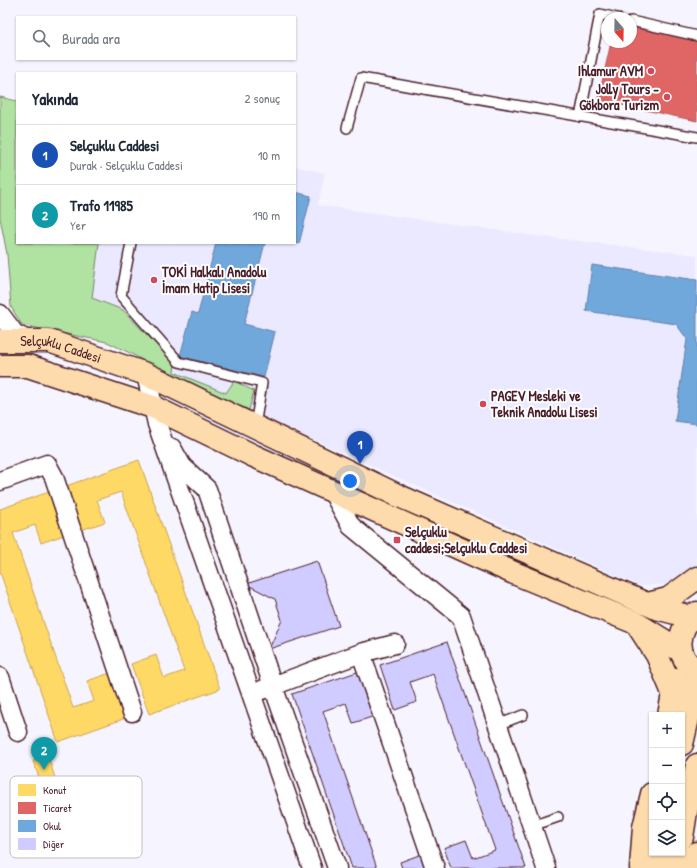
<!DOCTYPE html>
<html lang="tr">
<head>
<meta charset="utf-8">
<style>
  :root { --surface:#fff; --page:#f2f2f3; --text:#1f2937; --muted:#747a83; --line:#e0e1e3; --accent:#d1495b }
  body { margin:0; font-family:"Patrick Hand",sans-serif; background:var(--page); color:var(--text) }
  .controls { position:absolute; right:12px; bottom:12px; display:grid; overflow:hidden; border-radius:0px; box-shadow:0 1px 3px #0004 }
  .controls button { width:36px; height:36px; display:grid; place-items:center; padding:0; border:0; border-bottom:1px solid var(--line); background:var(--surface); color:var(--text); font:20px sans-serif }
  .compass { position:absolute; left:601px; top:12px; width:36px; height:36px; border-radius:50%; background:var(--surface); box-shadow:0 1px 3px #0004; rotate:160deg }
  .you { position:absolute; left:350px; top:481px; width:14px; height:14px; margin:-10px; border:3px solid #fff; border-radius:50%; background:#1a73e8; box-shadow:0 0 0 6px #1a73e833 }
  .badge { display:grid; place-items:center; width:26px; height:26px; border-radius:50%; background:var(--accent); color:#fff; font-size:13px; font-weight:700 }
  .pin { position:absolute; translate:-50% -33px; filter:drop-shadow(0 1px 2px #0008) }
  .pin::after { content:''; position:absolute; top:21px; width:14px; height:12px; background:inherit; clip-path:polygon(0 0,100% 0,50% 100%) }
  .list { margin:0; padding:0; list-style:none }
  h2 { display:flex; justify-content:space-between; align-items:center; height:52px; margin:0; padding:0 16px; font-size:17px }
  h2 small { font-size:13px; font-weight:400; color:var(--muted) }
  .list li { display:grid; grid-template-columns:26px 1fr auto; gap:12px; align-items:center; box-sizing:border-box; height:60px; padding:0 16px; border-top:1px solid var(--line) }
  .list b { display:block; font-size:15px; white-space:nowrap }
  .list p { margin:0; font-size:13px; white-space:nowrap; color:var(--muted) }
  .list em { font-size:13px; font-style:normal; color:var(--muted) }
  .icon { flex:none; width:22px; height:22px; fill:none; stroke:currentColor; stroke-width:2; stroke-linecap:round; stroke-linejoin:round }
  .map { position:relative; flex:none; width:697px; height:868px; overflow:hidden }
  .search { position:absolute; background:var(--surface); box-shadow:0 1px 3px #0004; left:16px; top:16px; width:280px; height:44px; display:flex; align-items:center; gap:10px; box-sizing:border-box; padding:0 14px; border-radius:0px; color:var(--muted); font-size:15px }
  .panel { position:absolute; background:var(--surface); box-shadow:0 1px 3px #0004; left:16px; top:72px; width:280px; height:172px; border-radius:0px }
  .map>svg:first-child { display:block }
  .built { fill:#ebe9ff }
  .green { fill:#b0e2a2; stroke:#7d8066 }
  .homes { fill:#ffd966; stroke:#c9a154 }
  .shops { fill:#e06666; stroke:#b35154 }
  .schools { fill:#6fa8dc; stroke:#647fa7 }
  .building { fill:#d1ccff; stroke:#4a1f2b }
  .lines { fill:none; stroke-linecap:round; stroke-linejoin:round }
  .lane-casing { stroke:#4a1f2b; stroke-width:12 }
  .street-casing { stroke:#4a1f2b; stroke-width:21 }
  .primary-casing { stroke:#4a1f2b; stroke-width:25 }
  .lane { stroke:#fff; stroke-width:9 }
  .street { stroke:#fff; stroke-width:18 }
  .primary { stroke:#fedbac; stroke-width:22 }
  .poi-dot { fill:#d1495b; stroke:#fff; stroke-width:1.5 }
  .labels { text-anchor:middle; stroke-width:4; stroke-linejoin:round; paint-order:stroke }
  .poi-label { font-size:14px; font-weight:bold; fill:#4a1f2b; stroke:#fff; text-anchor:start }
  .street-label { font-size:14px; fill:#4a1f2b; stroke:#fff }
  .key { fill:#fff; stroke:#c9bcbf; stroke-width:1 }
  .key-label { font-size:11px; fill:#4a1f2b }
</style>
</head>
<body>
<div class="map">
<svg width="697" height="868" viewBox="0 0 697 868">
  <rect width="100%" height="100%" fill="#f6f5ff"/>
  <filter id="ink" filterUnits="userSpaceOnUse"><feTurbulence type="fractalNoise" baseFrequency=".025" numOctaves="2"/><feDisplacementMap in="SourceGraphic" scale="8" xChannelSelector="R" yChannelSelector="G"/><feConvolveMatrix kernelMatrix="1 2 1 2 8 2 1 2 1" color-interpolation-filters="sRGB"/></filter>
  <g filter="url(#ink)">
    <path class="built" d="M0 97 17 101V243H295V166L325 173 318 205 538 236 697 255V577L673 584 640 586 166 374 132 354 107 342 22 325 11 307 7 254 0 218Z"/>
    <path class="green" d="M0 97 17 101V243H99L92 298 123 310 175 364 174 372 226 393 234 381 254 391 249 410 166 374 132 354 107 342 22 325 11 307 7 254 0 218Z"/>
    <g class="homes">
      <path d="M139 460 220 689 149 714 131 664 156 655 164 678 184 671 121 492 97 500 105 522 81 530 66 486Z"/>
      <path d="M49 492 64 535 41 543 35 525 13 533 73 708 94 701 87 681 113 672 129 717 58 742 0 572V509Z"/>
      <path d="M48 756 55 778 41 783 33 761Z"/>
    </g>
    <path class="shops" d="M631 27 697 41V121L598 100 611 42H631Z"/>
    <g class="schools">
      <path d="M295 192 311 196 299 244 295 243Z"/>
      <path d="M216 243H265L244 324 275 332 264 377 180 356 192 312 198 314Z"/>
      <path d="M592 265 697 280V424L675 421 687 339 676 324 586 311Z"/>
    </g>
    <g class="building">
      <path d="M317 561 339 626 269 649 282 620 275 599 246 584Z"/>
      <path d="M447 642 526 868H451L444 848 466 840 473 858 495 850 433 674 410 682 417 702 395 710 380 665Z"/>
      <path d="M360 671 375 716 353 723 346 703 323 711 377 868H352L292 694Z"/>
      <path d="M422 854 427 868H402L400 862Z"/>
    </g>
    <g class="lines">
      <defs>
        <g id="lane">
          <path d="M631 21 697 36"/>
          <path d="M580 117 600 14 617 18"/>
          <path d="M347 128 361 78 697 137"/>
          <path d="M131 243 121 296 179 362 262 383 255 426"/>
          <path d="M498 725 523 715"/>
          <path d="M532 826 558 817"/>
        </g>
        <g id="street">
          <path d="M0 314 15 334 30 341"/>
          <path d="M146 374 157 424 312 868"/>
          <path d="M172 448 182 466 207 489 273 686 337 868"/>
          <path d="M0 481 47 464 54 477 132 712"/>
          <path d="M332 491 351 526 461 616 546 868"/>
          <path d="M361 653 435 868"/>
          <path d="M0 677 18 732"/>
          <path d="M262 690 361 653 395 644"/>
        </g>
        <g id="primary">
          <path id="s1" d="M0 341H49L146 374 399 496 656 608 691 617"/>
          <path d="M0 366H28L153 407 254 456 514 573 636 623 681 651"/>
          <path d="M648 604 668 599 697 578"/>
          <path d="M697 613C677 627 673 658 697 670"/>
          <path d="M640 629 657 655 673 693"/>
          <path d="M669 715 676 679"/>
          <path d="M682 744 697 680"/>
          <path d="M682 837 686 812 697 765"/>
          <path d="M641 868 644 827 652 794"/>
          <path d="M659 868 661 853"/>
          <path d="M678 868 679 853"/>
          <path d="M694 868 697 853"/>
        </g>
      </defs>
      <use href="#lane" class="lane-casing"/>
      <use href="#street" class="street-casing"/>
      <use href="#primary" class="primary-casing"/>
      <use href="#lane" class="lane"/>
      <use href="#street" class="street"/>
      <use href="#primary" class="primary"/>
    </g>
  </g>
  <g class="poi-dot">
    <circle cx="651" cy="71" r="4"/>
    <circle cx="667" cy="97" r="4"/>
    <circle cx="154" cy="280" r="4"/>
    <circle cx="483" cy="404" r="4"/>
    <rect x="393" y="536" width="8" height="8" rx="2"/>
  </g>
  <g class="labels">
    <g class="poi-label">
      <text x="643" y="76" text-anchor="end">Ihlamur AVM</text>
      <text x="659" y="94" text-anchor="end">Jolly Tours -<tspan x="659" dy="16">Gökbora Turizm</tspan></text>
      <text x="162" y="277">TOKİ Halkalı Anadolu<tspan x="162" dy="16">İmam Hatip Lisesi</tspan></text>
      <text x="491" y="401">PAGEV Mesleki ve<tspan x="491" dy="16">Teknik Anadolu Lisesi</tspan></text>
      <text x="405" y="537">Selçuklu<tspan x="405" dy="16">caddesi;Selçuklu Caddesi</tspan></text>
    </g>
    <g class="street-label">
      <text dy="5" stroke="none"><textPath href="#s1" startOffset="62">Selçuklu Caddesi</textPath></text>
    </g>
  </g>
  <rect x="10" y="776" width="132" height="82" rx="6" class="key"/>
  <rect x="18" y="784" width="18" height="12" fill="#ffd966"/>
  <rect x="18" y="802" width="18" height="12" fill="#e06666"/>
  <rect x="18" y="820" width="18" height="12" fill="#6fa8dc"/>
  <rect x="18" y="838" width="18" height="12" fill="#d1ccff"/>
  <g class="key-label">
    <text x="43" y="794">Konut</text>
    <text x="43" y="812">Ticaret</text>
    <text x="43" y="830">Okul</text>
    <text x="43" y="848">Diğer</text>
  </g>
</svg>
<div class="controls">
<button>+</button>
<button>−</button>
<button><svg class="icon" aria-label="locate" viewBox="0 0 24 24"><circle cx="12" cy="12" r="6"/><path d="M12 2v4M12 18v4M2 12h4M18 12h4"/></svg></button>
<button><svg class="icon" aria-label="layers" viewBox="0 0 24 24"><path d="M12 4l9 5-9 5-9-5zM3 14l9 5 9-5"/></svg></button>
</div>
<svg class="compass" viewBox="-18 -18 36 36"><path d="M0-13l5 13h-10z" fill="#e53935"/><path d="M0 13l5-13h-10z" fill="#747a83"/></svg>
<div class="you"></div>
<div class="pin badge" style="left:360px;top:464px;background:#1a4fb4">1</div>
<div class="pin badge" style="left:44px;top:770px;background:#0f9aa8">2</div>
<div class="search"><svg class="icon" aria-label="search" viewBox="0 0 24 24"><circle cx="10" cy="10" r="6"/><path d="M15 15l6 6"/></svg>Burada ara</div>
<section class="panel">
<h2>Yakında<small>2 sonuç</small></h2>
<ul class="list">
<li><span class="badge" style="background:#1a4fb4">1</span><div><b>Selçuklu Caddesi</b><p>Durak · Selçuklu Caddesi</p></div><em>10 m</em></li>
<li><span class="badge" style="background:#0f9aa8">2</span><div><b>Trafo 11985</b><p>Yer</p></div><em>190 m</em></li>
</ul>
</section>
</div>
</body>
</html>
